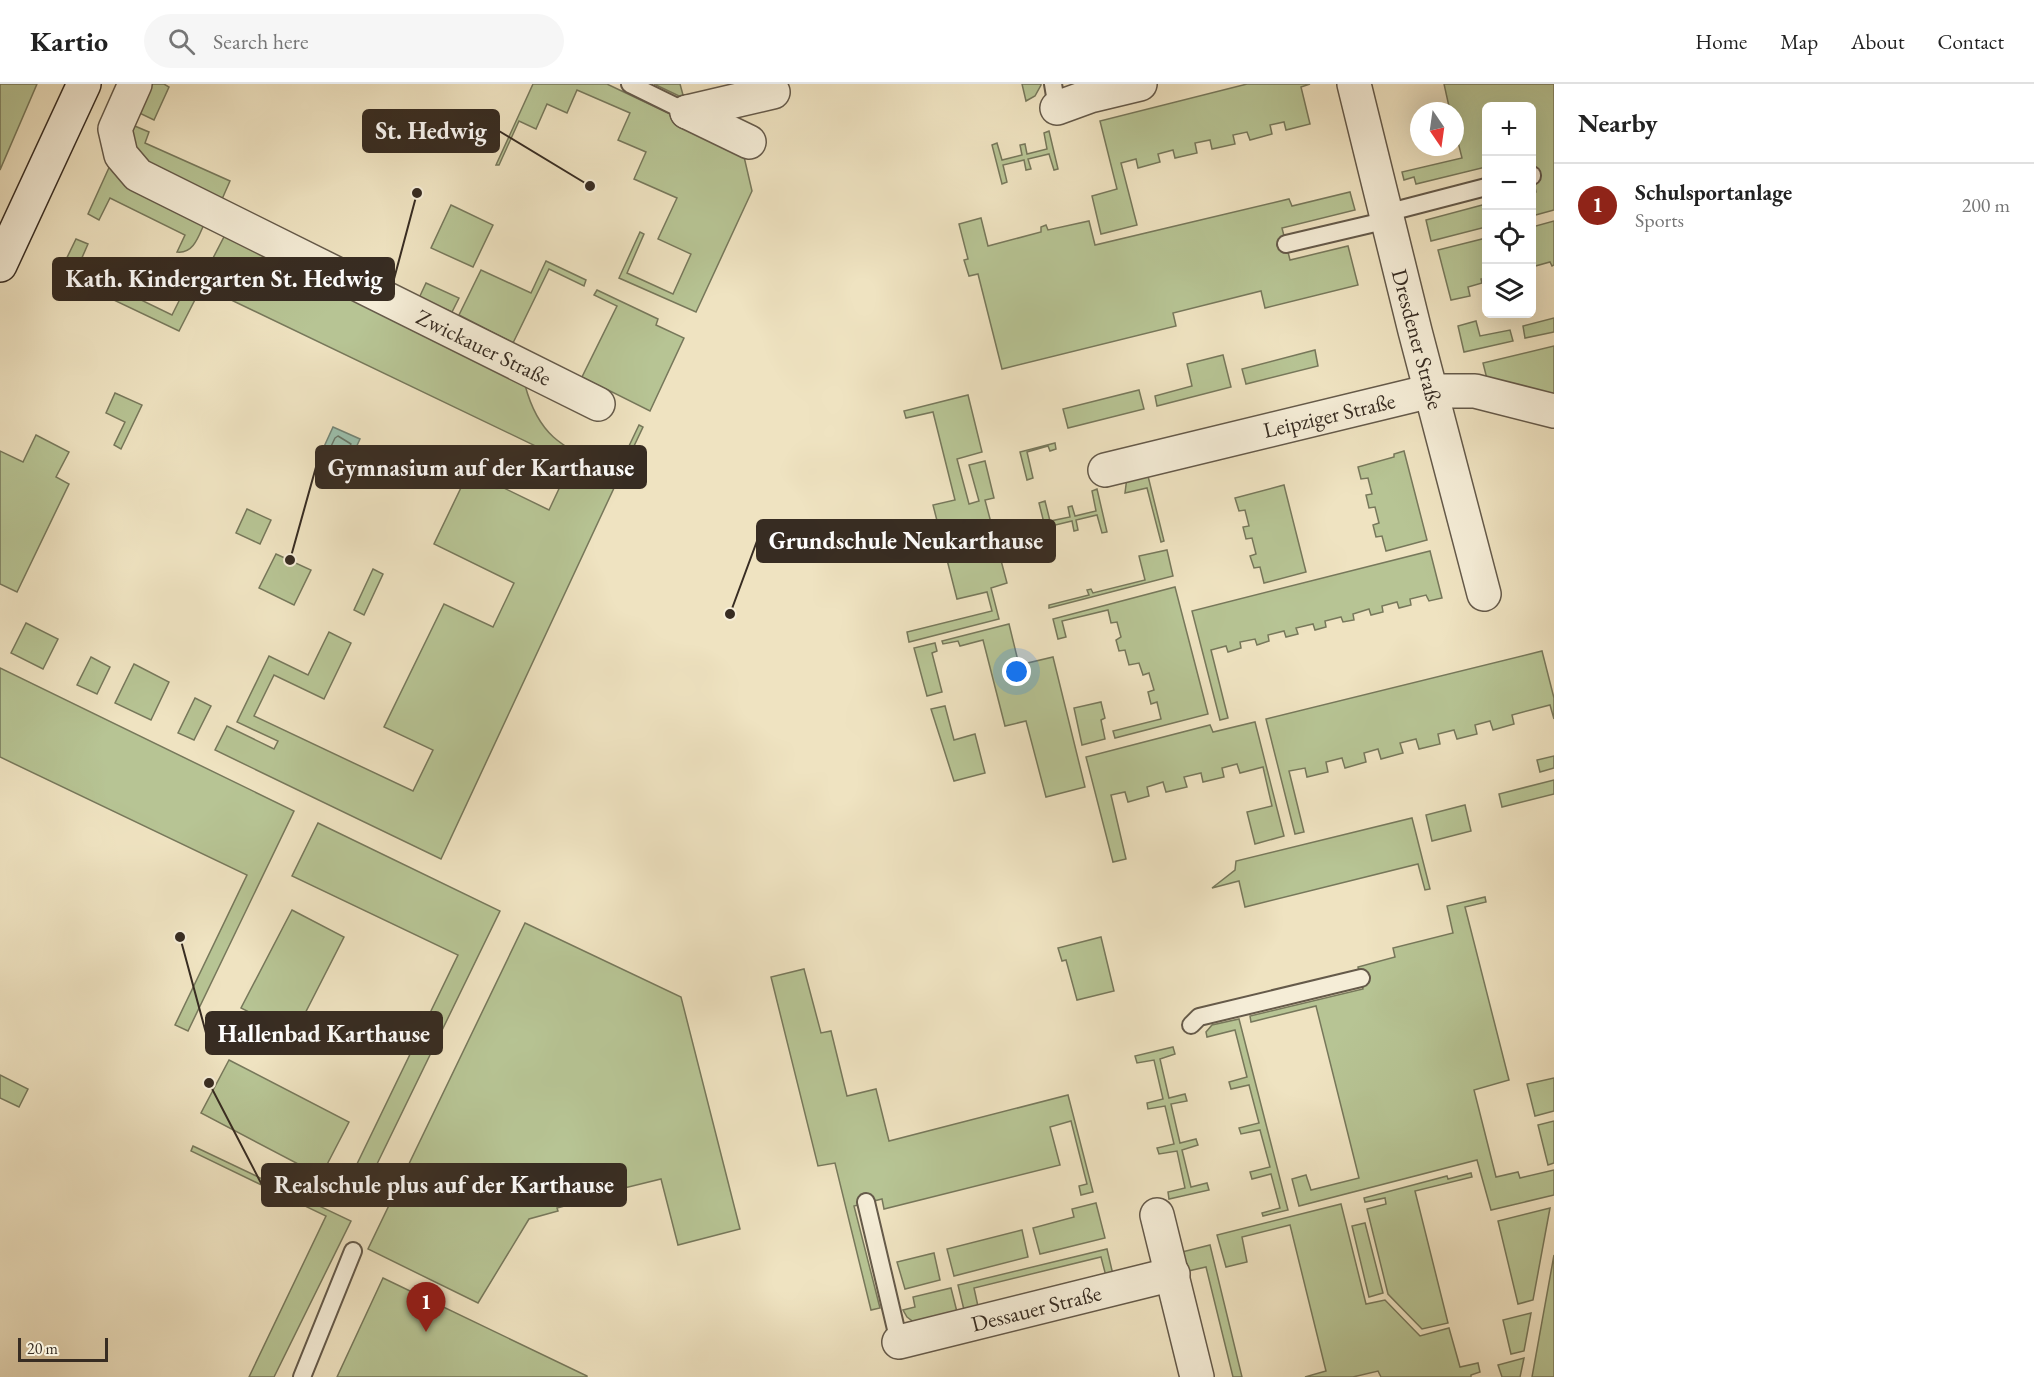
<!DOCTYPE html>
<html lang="en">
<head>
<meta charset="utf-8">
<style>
  :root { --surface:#fff; --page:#f6f6f6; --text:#222; --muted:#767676; --line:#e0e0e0; --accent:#8f2418 }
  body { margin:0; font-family:"EB Garamond",serif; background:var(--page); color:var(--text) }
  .controls { position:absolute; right:18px; top:18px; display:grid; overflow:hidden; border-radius:9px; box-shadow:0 6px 24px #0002 }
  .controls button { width:54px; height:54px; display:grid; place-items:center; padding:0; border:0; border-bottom:2px solid var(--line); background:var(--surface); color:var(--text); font:30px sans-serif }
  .compass { position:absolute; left:1410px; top:18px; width:54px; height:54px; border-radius:50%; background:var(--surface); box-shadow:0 6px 24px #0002; rotate:167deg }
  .scale { position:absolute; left:18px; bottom:15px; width:90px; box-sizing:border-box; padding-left:6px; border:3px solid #372c22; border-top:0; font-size:16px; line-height:21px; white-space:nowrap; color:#372c22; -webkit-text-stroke:4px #f5edd7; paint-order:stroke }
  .you { position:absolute; left:1017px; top:588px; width:21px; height:21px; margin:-15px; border:4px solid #fff; border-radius:50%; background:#1a73e8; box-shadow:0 0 0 9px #1a73e833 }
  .badge { display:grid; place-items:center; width:39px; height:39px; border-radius:50%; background:var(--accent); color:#fff; font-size:20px; font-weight:700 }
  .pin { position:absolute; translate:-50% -50px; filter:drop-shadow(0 2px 3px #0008) }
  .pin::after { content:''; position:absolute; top:32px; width:21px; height:18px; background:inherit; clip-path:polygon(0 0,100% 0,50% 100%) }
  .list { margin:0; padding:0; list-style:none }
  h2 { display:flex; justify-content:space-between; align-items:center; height:78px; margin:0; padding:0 24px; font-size:26px }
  h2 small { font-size:20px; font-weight:400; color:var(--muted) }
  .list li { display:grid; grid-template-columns:39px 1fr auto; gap:18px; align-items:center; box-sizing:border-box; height:84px; padding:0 24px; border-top:2px solid var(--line) }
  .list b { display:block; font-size:22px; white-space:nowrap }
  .list p { margin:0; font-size:20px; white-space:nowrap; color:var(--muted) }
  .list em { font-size:20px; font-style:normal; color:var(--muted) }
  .icon { flex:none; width:33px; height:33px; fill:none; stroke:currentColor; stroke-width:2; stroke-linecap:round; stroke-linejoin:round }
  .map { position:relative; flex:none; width:1554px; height:1293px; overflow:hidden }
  header { display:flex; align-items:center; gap:36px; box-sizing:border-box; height:84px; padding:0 30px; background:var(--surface); border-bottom:2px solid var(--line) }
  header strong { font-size:28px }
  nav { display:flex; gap:33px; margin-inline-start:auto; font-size:21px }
  .search { width:420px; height:54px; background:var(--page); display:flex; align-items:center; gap:15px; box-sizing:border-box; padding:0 21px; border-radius:33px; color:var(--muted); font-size:22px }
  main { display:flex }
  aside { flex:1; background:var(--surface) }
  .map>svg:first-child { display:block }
  .green { fill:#b7c494; stroke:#77785b; stroke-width:1.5 }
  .water { fill:#9bbfac; stroke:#738475; stroke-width:1.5 }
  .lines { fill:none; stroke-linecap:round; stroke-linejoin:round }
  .shore { stroke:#697667; stroke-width:1.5 }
  .lane-casing { stroke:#655a4a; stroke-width:20 }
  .street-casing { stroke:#655a4a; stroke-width:36 }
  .secondary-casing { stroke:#372c22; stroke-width:36 }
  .lane { stroke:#f5edd7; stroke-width:16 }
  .street { stroke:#f5edd7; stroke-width:33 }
  .secondary { stroke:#f5edd7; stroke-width:33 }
  .labels { text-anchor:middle; stroke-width:4.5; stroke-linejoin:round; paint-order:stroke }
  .street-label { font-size:22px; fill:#372c22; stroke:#f5edd7 }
  .leader { fill:none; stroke:#372c22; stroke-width:2 }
  .callout-dot { fill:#372c22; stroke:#f5edd7; stroke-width:2 }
  .callout { fill:#372c22; stroke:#372c22; stroke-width:2 }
  .callout-label { font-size:24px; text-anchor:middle; font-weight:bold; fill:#fff }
</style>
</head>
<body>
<header>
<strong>Kartio</strong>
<div class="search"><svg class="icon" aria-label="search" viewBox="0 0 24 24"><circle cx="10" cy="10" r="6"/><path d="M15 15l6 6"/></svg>Search here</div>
<nav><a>Home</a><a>Map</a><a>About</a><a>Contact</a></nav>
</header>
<main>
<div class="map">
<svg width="1554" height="1293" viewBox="0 0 1554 1293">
  <rect width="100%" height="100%" fill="#efe3c1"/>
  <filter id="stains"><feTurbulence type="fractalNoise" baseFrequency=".00333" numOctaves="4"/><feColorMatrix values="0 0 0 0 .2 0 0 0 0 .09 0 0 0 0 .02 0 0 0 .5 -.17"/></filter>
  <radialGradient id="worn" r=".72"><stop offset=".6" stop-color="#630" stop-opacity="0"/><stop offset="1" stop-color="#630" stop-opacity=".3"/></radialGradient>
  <g class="green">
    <path d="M0 0H37L0 86Z"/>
    <path d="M144 0H164L169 3 154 36 133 26Z"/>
    <path d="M533 0H607L742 64 752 107 696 228 619 194 640 148 644 150 627 189 673 210 691 170 658 155 677 114 634 95 646 68 618 56 630 29 577 6 567 29 547 20 536 45 519 37 499 81H496Z"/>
    <path d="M654 0H680L683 11 679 12Z"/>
    <path d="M1022 0H1041V1L1035 12 1026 17Z"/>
    <path d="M1247 0H1310L1301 3 1310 40 1286 46 1284 38 1270 41 1272 50 1250 56 1247 48 1233 51 1235 60 1212 65 1210 56 1195 59 1197 69 1175 74 1173 66 1158 70 1160 78 1138 84 1136 75 1121 79 1137 141 1101 150 1092 112 1117 105 1100 37Z"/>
    <path d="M1444 0H1554V126L1532 132V109L1536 108 1532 88V22H1486V83L1416 100 1414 93 1404 96 1402 88 1462 74 1455 46V27H1450Z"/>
    <path d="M130 40 149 48 145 59 230 97 219 122 138 76Z"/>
    <path d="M1049 47 1058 85 1054 86 1049 70 1028 75 1031 85 1026 86 1024 76 1003 81 1007 98 1002 100 992 61 997 59 1002 76 1022 71 1020 61 1025 60 1027 70 1047 65 1044 49Z"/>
    <path d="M112 77 206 136C199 150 195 170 177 168L185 151 110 114 99 136 88 130Z"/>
    <path d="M1350 108 1355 126 1282 144 1290 176 1348 162 1358 201 1265 224 1261 207 1173 229 1176 242 1002 285 978 190 969 192 964 176 968 175 959 140 981 134 988 162 1041 148V143L1046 141 1048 146 1089 137 1095 161 1289 115 1292 122Z"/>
    <path d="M1486 120V143L1431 157 1426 136Z"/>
    <path d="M451 121 493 141 473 183 431 164Z"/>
    <path d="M1554 137V181L1552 182 1550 178 1532 183V143Z"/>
    <path d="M227 147 525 301C541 361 571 365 621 389L441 775 215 666 227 642 274 665 278 657 237 638 269 572 308 591 329 548 351 559 324 615 274 591 254 632 413 707 433 666 384 643 444 520 493 543 514 499 434 460 469 387 549 426 571 379 202 202 179 247 59 190 76 155 88 160 77 185 172 231 186 203 196 207Z"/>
    <path d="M1486 154V194L1481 195 1482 199 1468 203 1470 212 1451 216 1438 166Z"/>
    <path d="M546 177 586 196 584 202 549 185 513 259 459 231 481 186 531 209Z"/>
    <path d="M426 199 459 214 452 228 419 214Z"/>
    <path d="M597 206 658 235 656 241 684 254 650 327 582 293 617 222 594 211Z"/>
    <path d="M1554 234V248L1525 254 1523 242Z"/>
    <path d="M1476 237 1480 252 1510 246 1513 257 1464 268 1458 242Z"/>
    <path d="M1554 262V312L1487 295 1483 279Z"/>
    <path d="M1315 266 1318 282 1246 300 1242 285Z"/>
    <path d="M1223 271 1231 303 1157 322 1155 312 1192 302 1187 280Z"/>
    <path d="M1139 306 1144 325 1068 344 1063 325Z"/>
    <path d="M115 309 142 321 121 365 114 361 125 338 106 329Z"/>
    <path d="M968 311 982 368 957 375 969 420 979 417 969 381 985 377 994 414 985 416 1007 499 991 504 999 535 909 558 907 548 992 527 987 508 957 515 933 421 955 416 933 328 906 334 904 327Z"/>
    <path d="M639 341 643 343 624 383 620 381Z"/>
    <path d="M36 351 69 368 56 393 69 400 17 508 0 500V367L23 378Z"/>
    <path d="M1055 359 1056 365 1050 367 1048 362 1027 368 1033 394 1027 396 1020 368Z"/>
    <path d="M1404 367 1427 456 1386 467 1382 452 1376 453 1373 441 1379 439 1375 423 1369 424 1366 411 1372 410 1368 394 1361 395 1358 383 1394 373V370Z"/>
    <path d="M1147 388 1164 457 1161 458 1147 404 1125 409 1127 393Z"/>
    <path d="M1284 401 1306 488 1264 499 1260 483 1254 484 1250 472 1256 470 1252 454 1246 455 1243 443 1249 442 1245 426 1239 427 1235 414Z"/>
    <path d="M1097 405 1107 448 1102 449 1097 431 1076 436 1078 446 1074 447 1072 437 1051 442 1055 462 1050 463 1039 419 1045 417 1050 437 1070 433 1068 423 1072 422 1075 432 1096 427 1092 407Z"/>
    <path d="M247 425 271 436 260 460 236 449Z"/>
    <path d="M1167 466 1173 492 1049 524V521L1089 511 1087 506 1091 505 1093 509 1145 496 1139 472Z"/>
    <path d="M1430 467 1442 514 1429 517 1426 511 1410 515 1411 521 1399 524 1397 518 1382 522 1383 528 1371 531 1369 525 1353 530 1354 536 1343 538 1341 533 1325 537 1326 543 1315 546 1313 540 1296 544 1298 550 1286 553 1284 547 1268 551 1269 557 1257 561 1255 555 1240 558 1241 564 1228 568 1226 562 1211 566 1228 634 1220 636 1192 527Z"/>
    <path d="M276 470 311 486 294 521 259 504Z"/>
    <path d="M373 485 383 490 364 531 354 526Z"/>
    <path d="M1175 503 1208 630 1115 654 1113 647 1161 635 1157 618 1151 620 1148 608 1154 606 1149 589 1143 591 1139 579 1129 581 1125 566 1119 567 1116 556 1121 553 1117 538 1111 539 1108 526 1062 537 1066 553 1058 555 1053 535Z"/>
    <path d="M26 539 58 555 43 585 11 569Z"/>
    <path d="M1009 540 1019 581 1053 573 1085 703 1046 713 1026 637 1005 642 983 556 960 562 958 557 943 560 942 557Z"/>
    <path d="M935 559 937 567 932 569 942 608 927 612 914 564Z"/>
    <path d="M1542 567 1554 614V635L1550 621 1512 631 1514 640 1493 646 1490 637 1475 641 1477 650 1457 655 1454 646 1438 650 1440 660 1419 665 1416 655 1400 659 1403 669 1381 675 1378 665 1364 669 1366 678 1345 684 1342 674 1326 678 1328 688 1307 693 1305 684 1289 687 1304 748 1295 750 1266 635Z"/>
    <path d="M91 573 110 583 97 610 77 601Z"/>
    <path d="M134 580 169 598 151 636 115 619Z"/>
    <path d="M0 584 294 727 188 947 175 941 247 791 0 673Z"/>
    <path d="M195 614 211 622 194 656 178 649Z"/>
    <path d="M1101 618 1105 634 1101 636 1105 655 1082 661 1074 624Z"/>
    <path d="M945 622 954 656 975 650 985 689 954 697 931 625Z"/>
    <path d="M1255 638 1284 752 1255 760 1247 728 1272 722 1263 683 1240 689 1237 680 1222 684 1224 693 1203 698 1201 689 1184 693 1187 703 1166 708 1163 698 1147 703 1149 712 1128 718 1125 708 1111 711 1126 775 1113 778 1086 673 1210 641 1213 648Z"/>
    <path d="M1554 672V684L1540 688 1537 676Z"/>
    <path d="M1554 696V710L1502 723 1499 710Z"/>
    <path d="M1465 721 1471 747 1432 757 1426 731Z"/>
    <path d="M1412 734 1430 805 1425 806 1418 780 1245 823 1239 797 1212 804 1235 786 1236 777Z"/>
    <path d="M318 739 500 827 359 1117 343 1109 458 871 292 792Z"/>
    <path d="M1485 813 1486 818 1465 823 1509 996 1474 1006 1496 1093 1518 1088 1520 1094 1554 1086V1111L1491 1126 1477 1076 1299 1122 1292 1095 1306 1091 1311 1106 1359 1094 1316 922 1251 938 1250 932 1363 905 1358 883 1395 873 1393 864 1453 849 1447 822Z"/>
    <path d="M292 826 344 853 294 951 241 924Z"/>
    <path d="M525 839 681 913 740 1145 678 1161 661 1095 616 1106 617 1112 589 1119 587 1116 557 1124 558 1127 529 1135 478 1219 368 1165Z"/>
    <path d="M1101 853 1114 907 1077 916 1066 876 1062 877 1058 864Z"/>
    <path d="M804 885 821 949 831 947 847 1012 876 1005 889 1057 1068 1011 1093 1108 1081 1111 1079 1102 1087 1100 1071 1037 1050 1043 1060 1081 884 1125 882 1115 854 1122 880 1224 871 1226 835 1079 818 1082 771 893Z"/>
    <path d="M1239 935 1288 1126 1263 1132 1262 1129 1280 1124 1271 1090 1252 1095 1250 1088 1270 1083 1260 1046 1241 1050 1239 1044 1259 1039 1249 1001 1231 1005 1229 998 1247 993 1235 946 1207 953 1206 948 1212 941Z"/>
    <path d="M1173 963 1175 970 1160 975 1169 1014 1185 1010 1187 1017 1171 1020 1180 1059 1196 1055 1198 1061 1182 1066 1191 1103 1207 1099 1209 1106 1169 1115 1168 1108 1185 1104 1177 1067 1159 1070 1157 1064 1174 1060 1165 1022 1148 1025 1147 1019 1163 1015 1154 976 1137 979 1135 972Z"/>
    <path d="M229 976 349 1038 321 1092 201 1029Z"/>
    <path d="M0 991 28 1005 19 1023 0 1014Z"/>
    <path d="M1554 994V1027L1535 1032 1527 1000Z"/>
    <path d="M1554 1037V1079L1548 1081 1538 1041Z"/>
    <path d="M193 1062 351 1137 274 1293H249L326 1132 191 1067Z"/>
    <path d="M1471 1089 1472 1093 1415 1107 1448 1239 1422 1245 1388 1210 1367 1125 1386 1120 1385 1114 1365 1118 1364 1114 1447 1092 1448 1095Z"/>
    <path d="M1096 1119 1105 1154 1040 1170 1033 1144 1074 1133 1072 1125Z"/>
    <path d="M1341 1120 1366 1220 1385 1216 1420 1252 1449 1244 1460 1283 1478 1279 1480 1288 1471 1291V1293H1381L1378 1287 1353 1293H1305L1326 1287 1290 1141 1242 1153 1247 1178 1226 1183 1217 1151Z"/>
    <path d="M1550 1124 1533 1216 1518 1220 1498 1137Z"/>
    <path d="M1365 1139 1383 1209 1369 1213 1352 1142Z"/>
    <path d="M1022 1146 1028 1173 954 1192 947 1165Z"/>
    <path d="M1210 1161 1242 1293H1233L1206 1183 1184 1188 1178 1169Z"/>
    <path d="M1107 1165 1114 1195 1107 1196 1101 1173 974 1204 979 1227 965 1230 958 1201Z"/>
    <path d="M934 1169 940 1196 905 1205 897 1178Z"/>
    <path d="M1554 1171V1293H1532Z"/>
    <path d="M383 1194 587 1292V1293H337Z"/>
    <path d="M951 1204 958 1232 915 1239 907 1233 903 1226 915 1223 913 1213Z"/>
    <path d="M1531 1229 1524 1267 1511 1270 1503 1236Z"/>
    <path d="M1524 1274 1520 1293H1502L1498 1281Z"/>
  </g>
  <path class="water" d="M333 343 360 355 344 390 317 378Z"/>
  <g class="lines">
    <path class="shore" d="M338 352 351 360 339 381 326 373 335 354Z"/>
    <defs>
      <g id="lane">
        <path d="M630 0 687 28"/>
        <path d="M1053 0 1057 24"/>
        <path d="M1532 92V91"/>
        <path d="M1386 129 1486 103"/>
        <path d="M1286 160 1388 136"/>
        <path d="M1191 941 1199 933 1361 894"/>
        <path d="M866 1118 899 1258"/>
        <path d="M302 1293 353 1167"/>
      </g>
      <g id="street">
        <path d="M135 0 115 45 121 71 138 91 598 320"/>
        <path d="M1354 0 1415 247 1484 510"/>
        <path d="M1057 24 1090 12 1140 0"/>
        <path d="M687 28 773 8"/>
        <path d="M687 28 749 58"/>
        <path d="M1105 386 1431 307H1475L1554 327"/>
        <path d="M1157 1131 1197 1293"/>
        <path d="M899 1258 1173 1190"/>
      </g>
      <path id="secondary" d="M0 181 84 0"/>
    </defs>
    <use href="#lane" class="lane-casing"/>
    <use href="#street" class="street-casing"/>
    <use href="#secondary" class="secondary-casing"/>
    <use href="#lane" class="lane"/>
    <use href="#street" class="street"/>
    <use href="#secondary" class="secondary"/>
  </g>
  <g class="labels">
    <g class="street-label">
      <text transform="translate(1418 255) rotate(75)" y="8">Dresdener Straße</text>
      <text transform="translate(484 263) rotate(26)" y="8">Zwickauer Straße</text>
      <text transform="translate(1329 331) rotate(-13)" y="8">Leipziger Straße</text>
      <text transform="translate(1036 1224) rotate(-14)" y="8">Dessauer Straße</text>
    </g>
  </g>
  <path class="leader" d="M590 102L499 47M417 109L394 195M290 476L316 383M730 530L757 457M180 853L206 949M209 999L262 1101"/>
  <g class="callout-dot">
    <circle cx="590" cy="102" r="6"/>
    <circle cx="417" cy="109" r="6"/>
    <circle cx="290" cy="476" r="6"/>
    <circle cx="730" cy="530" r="6"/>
    <circle cx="180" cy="853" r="6"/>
    <circle cx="209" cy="999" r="6"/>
  </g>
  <g class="callout">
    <rect x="363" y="26" width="136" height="42" rx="6"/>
    <rect x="53" y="174" width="341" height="42" rx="6"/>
    <rect x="316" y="362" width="330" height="42" rx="6"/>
    <rect x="757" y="436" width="298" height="42" rx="6"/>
    <rect x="206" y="928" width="236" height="42" rx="6"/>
    <rect x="262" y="1080" width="364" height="42" rx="6"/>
  </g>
  <g class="callout-label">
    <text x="431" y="55">St. Hedwig</text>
    <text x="224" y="203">Kath. Kindergarten St. Hedwig</text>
    <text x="481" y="392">Gymnasium auf der Karthause</text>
    <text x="906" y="465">Grundschule Neukarthause</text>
    <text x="324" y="958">Hallenbad Karthause</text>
    <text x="444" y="1109">Realschule plus auf der Karthause</text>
  </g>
  <rect width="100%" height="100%" filter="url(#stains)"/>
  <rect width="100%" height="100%" fill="url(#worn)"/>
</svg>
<div class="controls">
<button>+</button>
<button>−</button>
<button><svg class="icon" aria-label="locate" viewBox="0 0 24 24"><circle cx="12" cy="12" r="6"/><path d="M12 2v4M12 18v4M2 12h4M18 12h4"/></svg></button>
<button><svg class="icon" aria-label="layers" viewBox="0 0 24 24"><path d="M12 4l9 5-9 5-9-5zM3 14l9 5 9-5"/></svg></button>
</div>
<svg class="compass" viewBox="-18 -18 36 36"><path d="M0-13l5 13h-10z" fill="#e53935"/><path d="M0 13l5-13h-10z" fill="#767676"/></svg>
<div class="scale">20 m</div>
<div class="you"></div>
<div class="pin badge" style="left:426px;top:1248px">1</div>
</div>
<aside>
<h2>Nearby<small></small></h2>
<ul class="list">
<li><span class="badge">1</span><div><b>Schulsportanlage</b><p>Sports</p></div><em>200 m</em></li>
</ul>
</aside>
</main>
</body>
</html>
